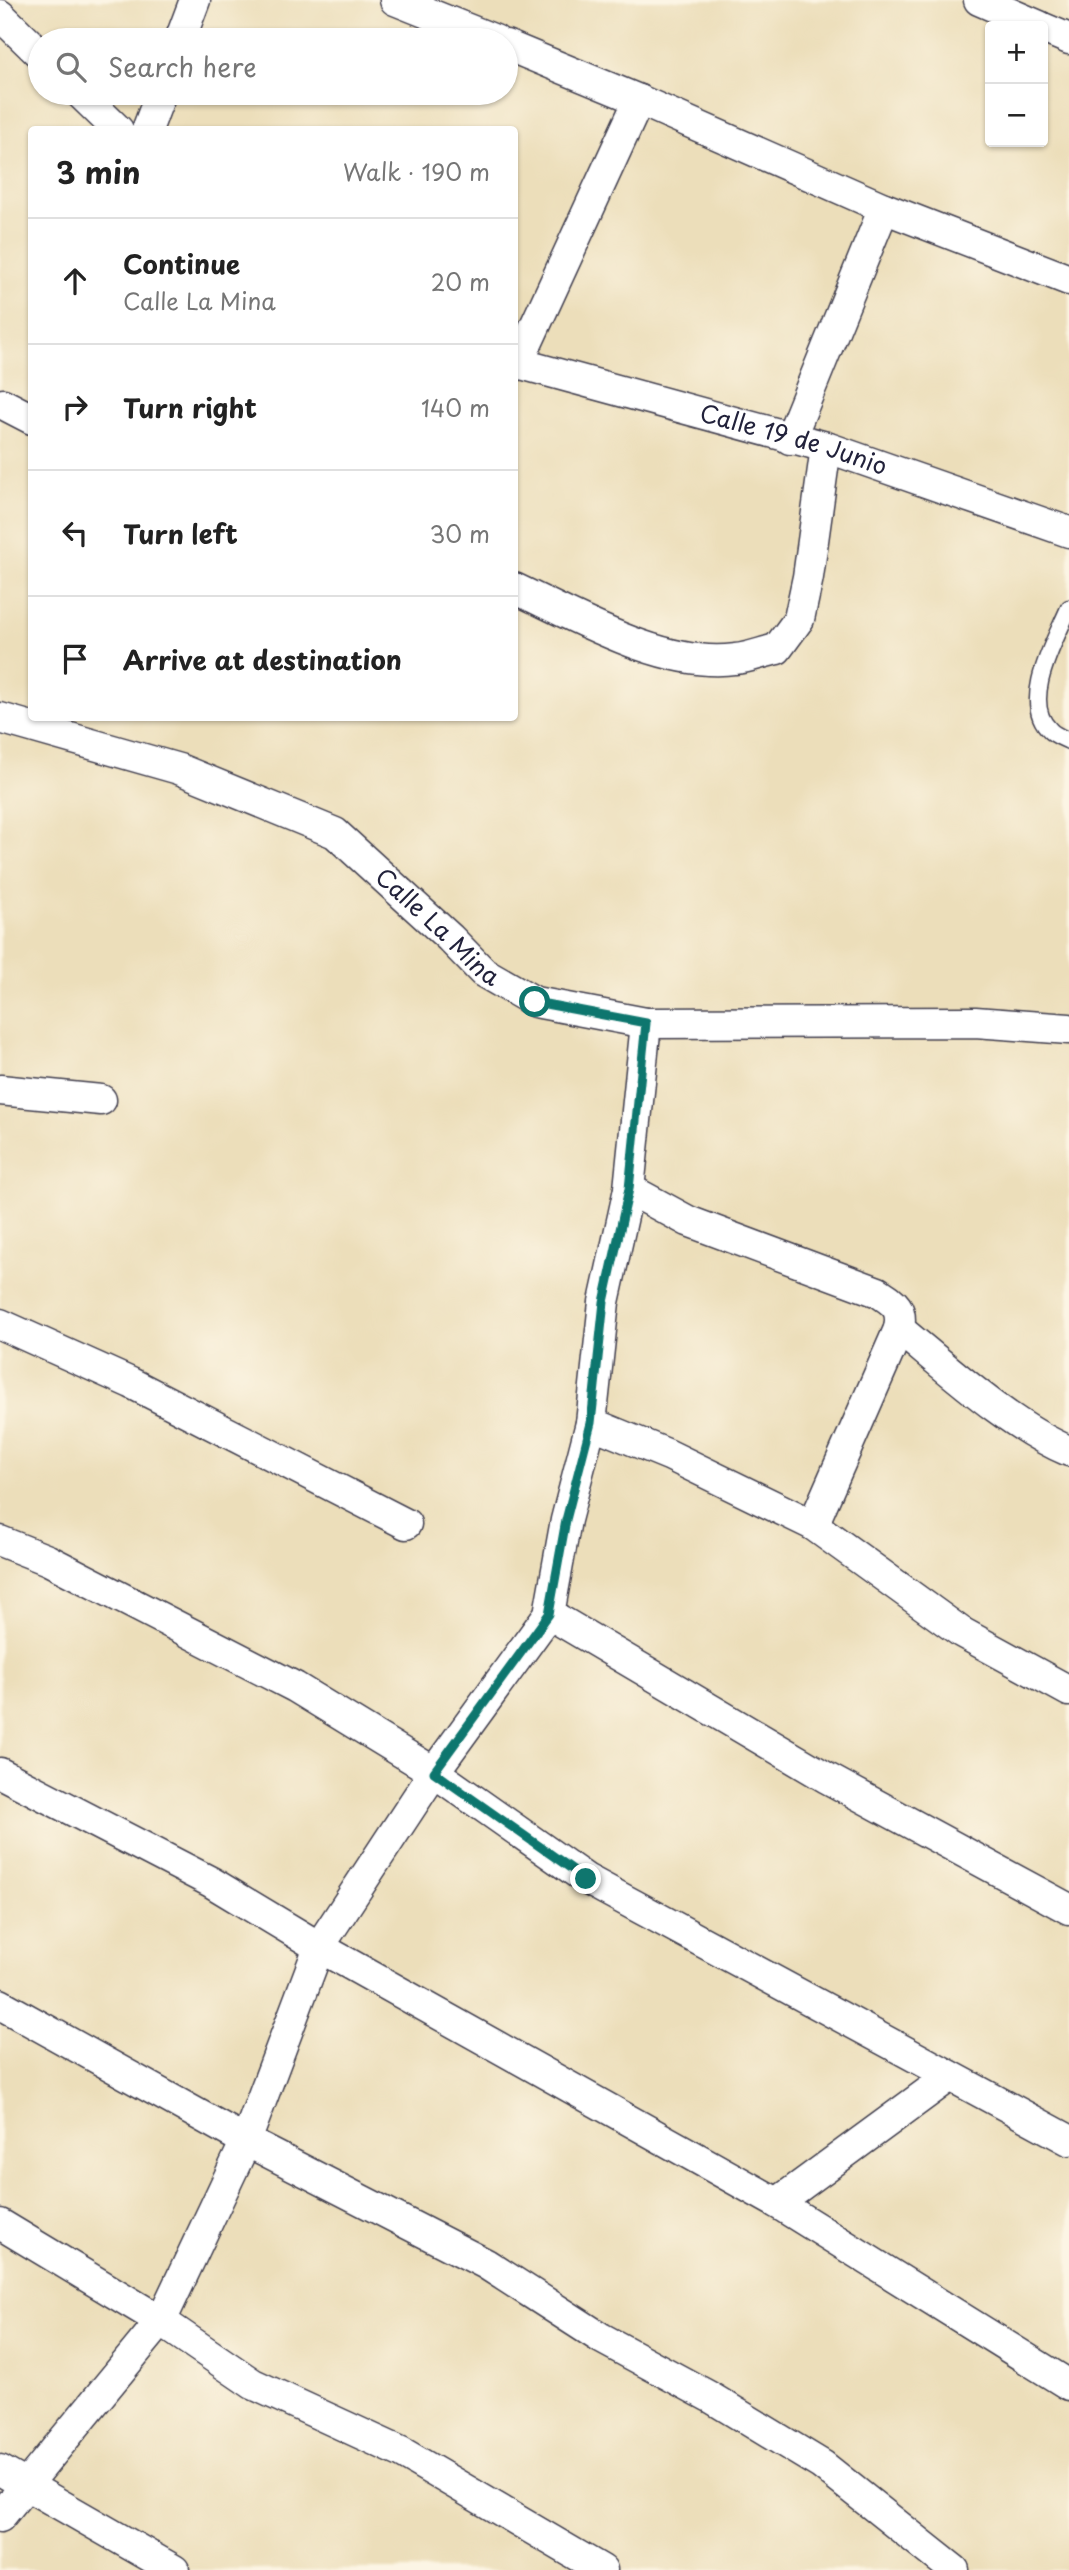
<!DOCTYPE html>
<html lang="en">
<head>
<meta charset="utf-8">
<style>
  :root { --surface:#fff; --page:#f2f2f2; --text:#222; --muted:#767676; --line:#e0e0e0 }
  body { margin:0; font-family:"Playpen Sans",sans-serif; background:var(--page); color:var(--text) }
  .controls { position:absolute; right:21px; top:21px; display:grid; overflow:hidden; border-radius:7px; box-shadow:0 2px 5px #0004 }
  .controls button { width:63px; height:63px; display:grid; place-items:center; padding:0; border:0; border-bottom:2px solid var(--line); background:var(--surface); color:var(--text); font:35px sans-serif }
  .stop { position:absolute; width:21px; height:21px; margin:-16px; border:5px solid #0f766e; border-radius:50%; background:#fff }
  .stop.end { background:#0f766e; border-color:#fff; box-shadow:0 2px 7px #0008 }
  .list { margin:0; padding:0; list-style:none }
  h2 { display:flex; justify-content:space-between; align-items:center; height:91px; margin:0; padding:0 28px; font-size:30px }
  h2 small { font-size:23px; font-weight:400; color:var(--muted) }
  .list li { display:grid; grid-template-columns:46px 1fr auto; gap:21px; align-items:center; box-sizing:border-box; height:126px; padding:0 28px; border-top:2px solid var(--line) }
  .list b { display:block; font-size:26px; white-space:nowrap }
  .list p { margin:0; font-size:23px; white-space:nowrap; color:var(--muted) }
  .list em { font-size:23px; font-style:normal; color:var(--muted) }
  .icon { flex:none; width:38px; height:38px; fill:none; stroke:currentColor; stroke-width:2; stroke-linecap:round; stroke-linejoin:round }
  .map { position:relative; flex:none; width:1069px; height:2570px; overflow:hidden }
  .search { position:absolute; background:var(--surface); box-shadow:0 2px 5px #0004; left:28px; top:28px; width:490px; height:77px; display:flex; align-items:center; gap:18px; box-sizing:border-box; padding:0 24px; border-radius:38px; color:var(--muted); font-size:26px }
  .panel { position:absolute; background:var(--surface); box-shadow:0 2px 5px #0004; left:28px; top:126px; width:490px; height:595px; border-radius:7px }
  .map>svg:first-child { display:block }
  .lines { fill:none; stroke-linecap:round; stroke-linejoin:round }
  .service-casing { stroke:#403e4e; stroke-width:19 }
  .minor-casing { stroke:#403e4e; stroke-width:33 }
  .service { stroke:#fff; stroke-width:16 }
  .minor { stroke:#fff; stroke-width:30 }
  .route { stroke:#0f766e; stroke-width:9 }
  .labels { text-anchor:middle; stroke-width:6; stroke-linejoin:round; paint-order:stroke }
  .street-label { font-size:24px; fill:#22223b; stroke:#fcf5e5 }
</style>
</head>
<body>
<div class="map">
<svg width="1069" height="2570" viewBox="0 0 1069 2570">
  <rect width="100%" height="100%" fill="#fcf5e5"/>
  <filter id="ink" filterUnits="userSpaceOnUse"><feTurbulence type="fractalNoise" baseFrequency=".0143" numOctaves="2"/><feDisplacementMap in="SourceGraphic" scale="14" xChannelSelector="R" yChannelSelector="G"/><feConvolveMatrix kernelMatrix="1 2 1 2 8 2 1 2 1" color-interpolation-filters="sRGB"/></filter>
  <filter id="wash" filterUnits="userSpaceOnUse"><feTurbulence type="fractalNoise" baseFrequency=".00686" numOctaves="4" result="noise"/><feDisplacementMap in="SourceGraphic" scale="28" xChannelSelector="R" yChannelSelector="G"/><feGaussianBlur stdDeviation="1.57" result="paint"/><feColorMatrix in="noise" values="0 0 0 0 0 0 0 0 0 0 0 0 0 0 0 0 0 1.4 0 .05"/><feComposite in="paint" operator="in"/></filter>
  <g filter="url(#wash)">
    <rect width="100%" height="100%" fill="#ecdeba"/>
  </g>
  <g filter="url(#ink)">
    <g class="lines">
      <defs>
        <path id="service" d="M1069 608C1056 639 1019 702 1050 730 1054 735 1063 738 1069 741"/>
        <g id="minor">
          <path d="M395 0 495 40"/>
          <path d="M979 0 1039 26"/>
          <path d="M0 15 40 54"/>
          <path d="M1043 28 1069 39"/>
          <path d="M180 40 195 0"/>
          <path d="M506 45 639 100 884 208 1069 280"/>
          <path d="M80 93 118 130"/>
          <path d="M147 130 161 93"/>
          <path id="s1" d="M514 362 826 447 1069 532"/>
          <path d="M518 363 639 100"/>
          <path d="M3 404 32 419"/>
          <path d="M790 439 884 208"/>
          <path d="M514 588C576 617 665 669 735 659 749 658 763 652 777 649L799 619 808 577 826 447"/>
          <path id="s2" d="M0 718 179 769 335 833 450 938 483 972 535 1002 646 1023 975 1022 1069 1029"/>
          <path d="M0 1090 101 1100"/>
          <path d="M629 1189 688 1221 878 1292C895 1303 903 1308 899 1329L813 1525"/>
          <path d="M0 1324 131 1383 406 1524"/>
          <path d="M899 1329C948 1369 1011 1427 1069 1451"/>
          <path d="M591 1423 604 1302 629 1189 646 1023"/>
          <path d="M0 1541 48 1560 295 1687 434 1772 586 1879 1069 2140"/>
          <path d="M549 1614 827 1778 1069 1909"/>
          <path d="M1069 1691 961 1632 813 1525 669 1455 591 1423 566 1520 549 1614 434 1772 319 1947 777 2203 1069 2385"/>
          <path d="M0 1773 211 1882 319 1947 246 2141 161 2321 0 2517"/>
          <path d="M0 2004 246 2141 486 2264 601 2338 710 2397 822 2465 954 2570"/>
          <path d="M777 2203 950 2076"/>
          <path d="M0 2224 161 2321 253 2384 401 2452 602 2570"/>
          <path d="M0 2470 174 2570"/>
        </g>
      </defs>
      <use href="#service" class="service-casing"/>
      <use href="#minor" class="minor-casing"/>
      <use href="#service" class="service"/>
      <use href="#minor" class="minor"/>
    </g>
  </g>
  <g class="lines" filter="url(#ink)">
    <path class="route" d="M535 1002 646 1023 629 1189 604 1302 591 1423 566 1520 549 1614 434 1772 586 1879"/>
  </g>
  <g class="labels">
    <g class="street-label">
      <text dy="8" stroke="none"><textPath href="#s1" startOffset="290">Calle 19 de Junio</textPath></text>
      <text dy="8" stroke="none"><textPath href="#s2" startOffset="494">Calle La Mina</textPath></text>
    </g>
  </g>
</svg>
<div class="controls">
<button>+</button>
<button>−</button>
</div>
<div class="stop" style="left:535px;top:1002px"></div>
<div class="stop end" style="left:586px;top:1879px"></div>
<div class="search"><svg class="icon" aria-label="search" viewBox="0 0 24 24"><circle cx="10" cy="10" r="6"/><path d="M15 15l6 6"/></svg>Search here</div>
<section class="panel">
<h2>3 min<small>Walk · 190 m</small></h2>
<ul class="list">
<li><svg class="icon" aria-label="ahead" viewBox="0 0 24 24"><path d="M12 20V5M6 11l6-6 6 6"/></svg><div><b>Continue</b><p>Calle La Mina</p></div><em>20 m</em></li>
<li><svg class="icon" aria-label="right" viewBox="0 0 24 24"><path d="M7 20v-9h11M14 6l5 5-5 5"/></svg><div><b>Turn right</b></div><em>140 m</em></li>
<li><svg class="icon" aria-label="left" viewBox="0 0 24 24"><path d="M17 20v-9H6M10 6l-5 5 5 5"/></svg><div><b>Turn left</b></div><em>30 m</em></li>
<li><svg class="icon" aria-label="arrive" viewBox="0 0 24 24"><path d="M6 21V4h12l-3 4 3 4H6"/></svg><div><b>Arrive at destination</b></div></li>
</ul>
</section>
</div>
</body>
</html>
